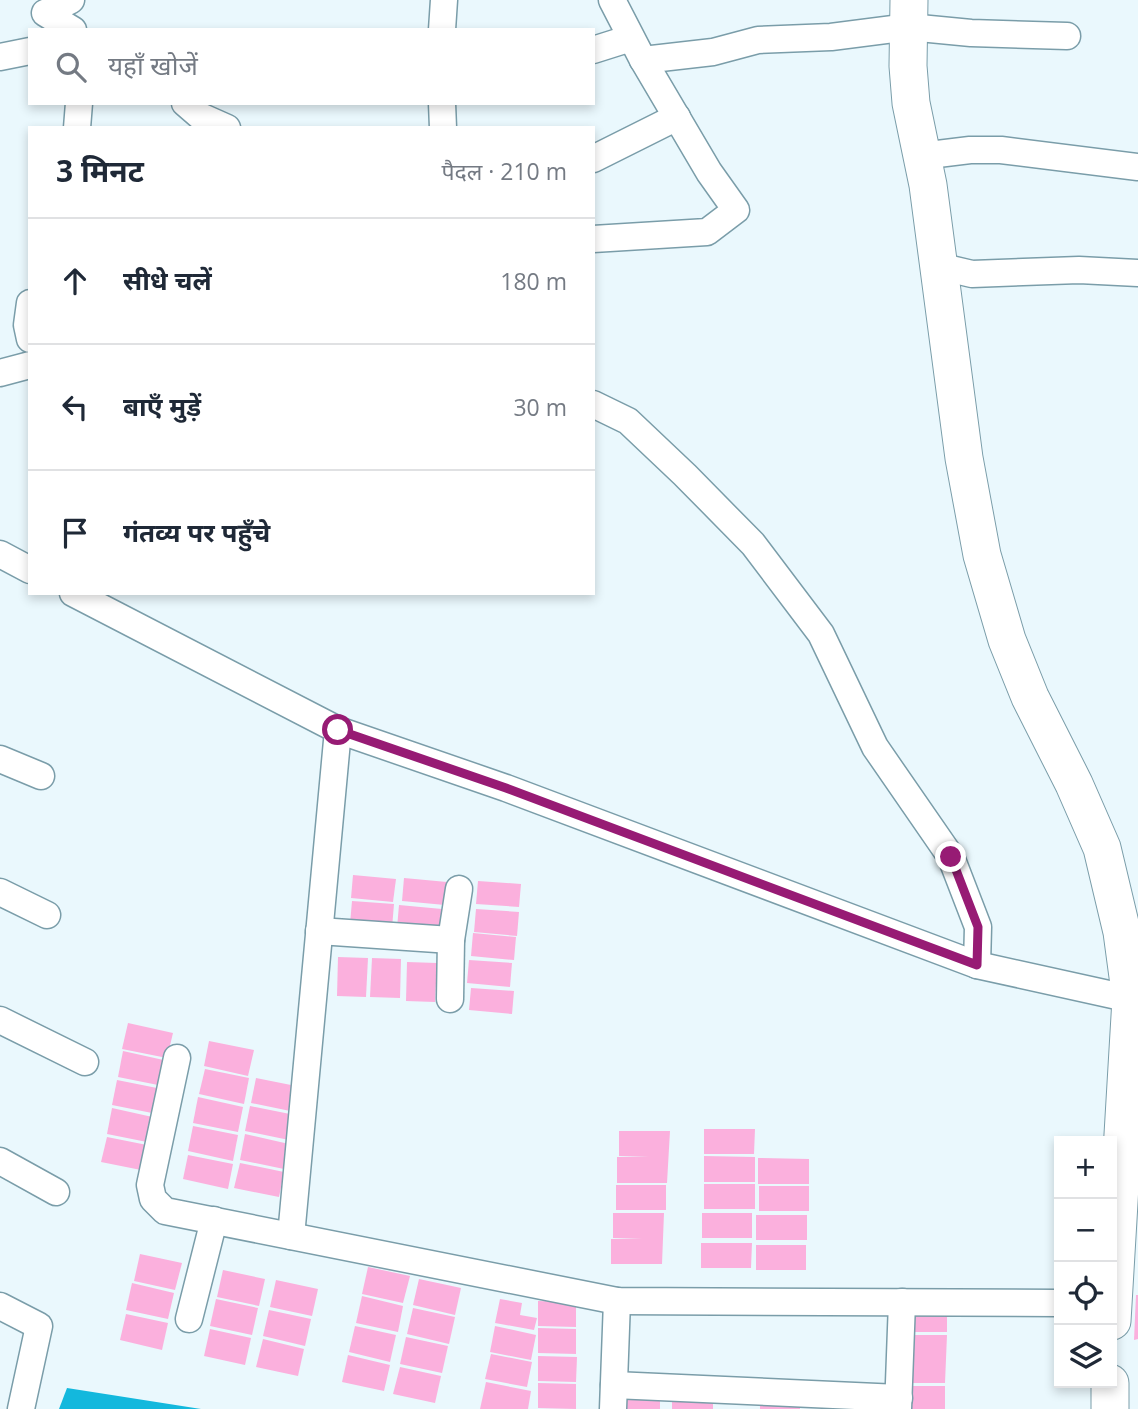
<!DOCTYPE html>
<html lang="hi">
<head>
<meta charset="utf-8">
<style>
  :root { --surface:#fff; --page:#f2f2f3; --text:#1f2937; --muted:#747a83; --line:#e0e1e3 }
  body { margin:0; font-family:"Open Sans","Noto Sans Devanagari",sans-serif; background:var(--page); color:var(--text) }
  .controls { position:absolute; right:21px; bottom:21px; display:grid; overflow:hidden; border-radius:0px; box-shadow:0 4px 10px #0003 }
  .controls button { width:63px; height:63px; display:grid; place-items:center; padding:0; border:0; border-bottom:2px solid var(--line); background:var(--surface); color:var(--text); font:35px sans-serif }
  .stop { position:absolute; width:21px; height:21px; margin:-16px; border:5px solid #971b74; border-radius:50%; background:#fff }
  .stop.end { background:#971b74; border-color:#fff; box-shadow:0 2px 7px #0008 }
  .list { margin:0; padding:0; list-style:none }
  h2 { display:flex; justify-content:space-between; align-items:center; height:91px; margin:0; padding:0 28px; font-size:30px }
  h2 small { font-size:23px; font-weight:400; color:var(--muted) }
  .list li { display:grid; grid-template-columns:46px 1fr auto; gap:21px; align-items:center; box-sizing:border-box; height:126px; padding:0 28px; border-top:2px solid var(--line) }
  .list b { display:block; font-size:26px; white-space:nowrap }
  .list em { font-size:23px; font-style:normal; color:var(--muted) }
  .icon { flex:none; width:38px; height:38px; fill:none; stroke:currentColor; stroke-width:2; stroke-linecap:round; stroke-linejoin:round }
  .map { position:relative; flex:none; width:1138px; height:1409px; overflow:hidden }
  .search { position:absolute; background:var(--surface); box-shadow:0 4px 10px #0003; left:28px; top:28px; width:567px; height:77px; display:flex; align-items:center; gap:18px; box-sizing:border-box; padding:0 24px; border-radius:0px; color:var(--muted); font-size:26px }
  .panel { position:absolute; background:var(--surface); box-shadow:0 4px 10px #0003; left:28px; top:126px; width:567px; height:469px; border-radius:0px }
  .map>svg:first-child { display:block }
  .water { fill:#13b8dd }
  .building { fill:#fbb0dd }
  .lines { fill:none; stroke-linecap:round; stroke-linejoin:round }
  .street-casing { stroke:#7a9da9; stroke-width:29 }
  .secondary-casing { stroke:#7a9da9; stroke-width:39 }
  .street { stroke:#fff; stroke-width:26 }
  .secondary { stroke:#fff; stroke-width:37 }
  .route { stroke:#971b74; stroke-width:9 }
</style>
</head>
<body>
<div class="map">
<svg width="1138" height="1409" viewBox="0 0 1138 1409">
  <rect width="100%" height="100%" fill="#eaf8fd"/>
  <path class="water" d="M67 1388 201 1409H59Z"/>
  <g class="building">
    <path d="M353 875 396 879 393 902 351 898Z"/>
    <path d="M404 878 447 882 445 905 402 901Z"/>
    <path d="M478 881 521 884 519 907 476 904Z"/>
    <path d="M352 901 394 904 392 928 350 924Z"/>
    <path d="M399 905 442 909 440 932 397 928Z"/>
    <path d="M476 909 519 912 517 936 474 932Z"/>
    <path d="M473 933 516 937 514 960 471 956Z"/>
    <path d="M338 957 368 958 366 997 337 996Z"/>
    <path d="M372 958 401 959 400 998 370 997Z"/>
    <path d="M469 960 512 963 510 987 467 983Z"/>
    <path d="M407 962 437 963 435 1002 406 1001Z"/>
    <path d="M471 988 514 991 512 1014 469 1010Z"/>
    <path d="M128 1023 173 1033 167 1058 122 1049Z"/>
    <path d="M209 1041 254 1050 248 1076 204 1066Z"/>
    <path d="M123 1051 168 1061 163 1086 118 1077Z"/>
    <path d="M205 1069 249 1078 244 1104 199 1094Z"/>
    <path d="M256 1078 301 1087 295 1112 251 1103Z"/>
    <path d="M117 1080 162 1089 157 1114 112 1105Z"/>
    <path d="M198 1097 243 1107 238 1132 193 1123Z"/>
    <path d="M250 1106 295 1115 289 1140 245 1131Z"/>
    <path d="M112 1108 157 1118 152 1143 107 1134Z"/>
    <path d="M193 1126 238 1135 233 1161 188 1151Z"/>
    <path d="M704 1129H755L754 1154H704Z"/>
    <path d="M619 1131H670L667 1183H617V1157H649L619 1156Z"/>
    <path d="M245 1134 289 1144 284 1169 240 1160Z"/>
    <path d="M107 1137 152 1146 146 1171 101 1162Z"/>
    <path d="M188 1155 233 1164 228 1189 183 1179Z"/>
    <path d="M704 1156 755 1157V1182H704Z"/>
    <path d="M758 1158 809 1159V1184H758Z"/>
    <path d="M240 1163 284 1172 279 1197 234 1188Z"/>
    <rect x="704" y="1184" width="51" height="25"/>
    <rect x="616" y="1185" width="50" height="25"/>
    <rect x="759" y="1186" width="50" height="25"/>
    <path d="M613 1213H664L662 1264H611V1239H642L613 1238Z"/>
    <rect x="702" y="1213" width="50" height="25"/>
    <rect x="756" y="1215" width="51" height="25"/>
    <path d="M701 1243H752L751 1268H701Z"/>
    <rect x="756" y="1245" width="50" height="25"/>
    <path d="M140 1254 182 1263 175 1290 134 1281Z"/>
    <path d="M368 1267 410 1276 403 1303 362 1294Z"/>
    <path d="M223 1270 265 1279 259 1306 217 1297Z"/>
    <path d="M419 1279 461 1288 455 1315 413 1305Z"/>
    <path d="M276 1280 318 1289 312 1316 270 1307Z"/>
    <path d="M132 1283 174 1293 168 1319 126 1310Z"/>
    <path d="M1136 1295H1138V1339L1134 1340Z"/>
    <path d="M362 1296 403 1306 398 1332 356 1323Z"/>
    <path d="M216 1299 258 1308 252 1335 210 1326Z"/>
    <path d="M500 1299 522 1303 520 1315 537 1318 534 1330 495 1323Z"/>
    <path d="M538 1301 576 1302V1327L538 1326Z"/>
    <path d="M413 1308 455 1317 449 1344 407 1334Z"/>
    <rect x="907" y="1308" width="40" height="24"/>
    <path d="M269 1310 311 1319 305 1346 263 1336Z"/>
    <path d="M126 1314 168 1323 162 1350 120 1340Z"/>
    <path d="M355 1326 396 1335 390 1362 349 1352Z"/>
    <path d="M495 1326 536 1335 531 1360 490 1352Z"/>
    <path d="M538 1328 576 1329V1354L538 1353Z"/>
    <path d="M210 1329 251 1338 245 1365 204 1356Z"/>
    <path d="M907 1335H947L945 1383H905Z"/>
    <path d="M406 1337 448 1346 442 1373 400 1364Z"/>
    <path d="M263 1339 304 1349 298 1376 256 1367Z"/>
    <path d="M491 1354 532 1362 527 1387 485 1379Z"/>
    <path d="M348 1355 390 1365 384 1391 342 1382Z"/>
    <path d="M538 1356 577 1357 576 1382 538 1381Z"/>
    <path d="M400 1367 441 1376 435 1403 393 1394Z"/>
    <path d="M486 1382 531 1391 528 1409H480Z"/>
    <path d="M538 1383 576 1384V1409L538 1408Z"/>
    <rect x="905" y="1386" width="40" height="23"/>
    <rect x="619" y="1400" width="41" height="9"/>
    <rect x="672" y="1401" width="41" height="8"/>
    <rect x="760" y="1403" width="40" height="6"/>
  </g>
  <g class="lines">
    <defs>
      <g id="street">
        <path d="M71 0 45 13 73 30"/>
        <path d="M442 30 444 0"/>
        <path d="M593 50 631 38"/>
        <path d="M0 57 30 51"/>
        <path d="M643 60 713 52 758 40 831 37 909 27 971 33 1067 36"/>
        <path d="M185 103 200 116 227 128"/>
        <path d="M442 103 443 128"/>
        <path d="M77 128 79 103"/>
        <path d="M921 156 970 150H1001L1138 167"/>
        <path d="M593 159 677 117"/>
        <path d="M593 239 707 232 736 210 709 172 643 60 612 0"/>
        <path d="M938 266 972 274 1079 270 1138 273"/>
        <path d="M30 303 27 325 30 339"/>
        <path d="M0 373 30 365"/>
        <path d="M593 404 628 421 685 475 753 544 821 634 875 747 951 857 978 927 977 965"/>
        <path d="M0 554 30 570"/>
        <path d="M73 593 338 730 506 788 977 965 1131 999 1138 997"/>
        <path d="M0 759 41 776"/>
        <path d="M0 892 47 915"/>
        <path d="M319 931 451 940 459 889"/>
        <path d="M450 999 451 940"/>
        <path d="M0 1020 85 1062"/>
        <path d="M177 1058 150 1185 153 1199 165 1211 617 1301 1059 1303"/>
        <path d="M0 1161 56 1192"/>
        <path d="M291 1236 338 730"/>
        <path d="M0 1306 39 1326 21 1409"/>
        <path d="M189 1319 214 1220"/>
        <path d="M614 1385 899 1398"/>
        <path d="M613 1409 617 1301"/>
        <path d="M898 1409 902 1302"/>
      </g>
      <g id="secondary">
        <path d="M909 0 908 66 911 103 928 185 964 458 982 555 1007 640 1030 697 1074 784 1102 848 1122 932 1131 999 1112 1321"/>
        <path d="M1110 1409V1383"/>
      </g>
    </defs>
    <use href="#street" class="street-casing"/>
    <use href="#secondary" class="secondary-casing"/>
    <use href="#street" class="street"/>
    <use href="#secondary" class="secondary"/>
  </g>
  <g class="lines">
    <path class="route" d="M338 730 506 788 977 965 978 927 951 857"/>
  </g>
</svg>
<div class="controls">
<button>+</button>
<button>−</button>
<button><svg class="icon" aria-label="locate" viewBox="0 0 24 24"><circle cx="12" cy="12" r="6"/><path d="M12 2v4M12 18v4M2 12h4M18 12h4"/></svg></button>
<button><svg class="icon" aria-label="layers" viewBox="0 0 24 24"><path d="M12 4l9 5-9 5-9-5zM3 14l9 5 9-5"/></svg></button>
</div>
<div class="stop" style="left:338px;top:730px"></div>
<div class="stop end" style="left:951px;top:857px"></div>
<div class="search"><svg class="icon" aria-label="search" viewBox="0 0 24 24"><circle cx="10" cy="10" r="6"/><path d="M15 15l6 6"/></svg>यहाँ खोजें</div>
<section class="panel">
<h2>3 मिनट<small>पैदल · 210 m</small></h2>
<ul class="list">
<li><svg class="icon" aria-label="ahead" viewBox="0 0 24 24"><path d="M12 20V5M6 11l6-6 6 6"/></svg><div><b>सीधे चलें</b></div><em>180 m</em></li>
<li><svg class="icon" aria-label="left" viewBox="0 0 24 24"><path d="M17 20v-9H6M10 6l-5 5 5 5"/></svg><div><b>बाएँ मुड़ें</b></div><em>30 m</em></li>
<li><svg class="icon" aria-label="arrive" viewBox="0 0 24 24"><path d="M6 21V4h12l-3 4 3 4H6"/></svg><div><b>गंतव्य पर पहुँचे</b></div></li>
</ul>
</section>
</div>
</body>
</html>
